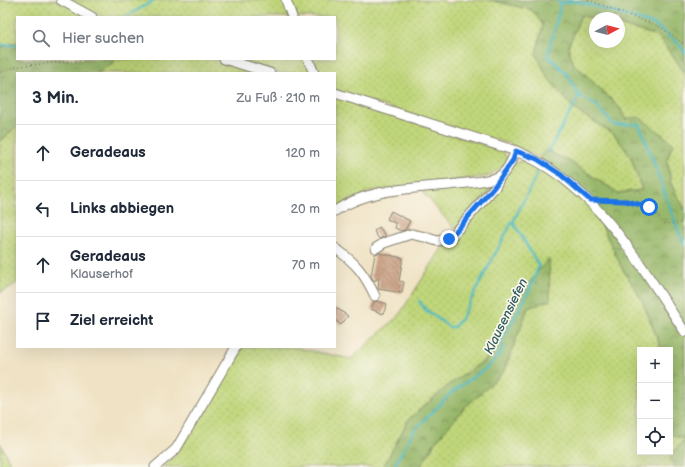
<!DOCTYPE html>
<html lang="de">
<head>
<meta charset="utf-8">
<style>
  :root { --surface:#fff; --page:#f6f6f7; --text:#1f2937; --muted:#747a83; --line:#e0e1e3 }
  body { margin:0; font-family:"Balsamiq Sans",sans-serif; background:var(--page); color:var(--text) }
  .controls { position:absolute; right:12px; bottom:12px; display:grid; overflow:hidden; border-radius:0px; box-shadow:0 4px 16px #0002 }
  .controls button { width:36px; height:36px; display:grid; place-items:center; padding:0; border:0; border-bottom:1px solid var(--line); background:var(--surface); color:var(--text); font:20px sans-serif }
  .compass { position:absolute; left:589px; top:12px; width:36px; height:36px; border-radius:50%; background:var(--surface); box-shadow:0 4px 16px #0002; rotate:83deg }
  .stop { position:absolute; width:12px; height:12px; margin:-9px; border:3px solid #1a73e8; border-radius:50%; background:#fff }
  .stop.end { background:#1a73e8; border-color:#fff; box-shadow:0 1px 4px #0008 }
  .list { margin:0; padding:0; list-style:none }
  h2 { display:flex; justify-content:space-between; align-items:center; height:52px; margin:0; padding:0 16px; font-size:17px }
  h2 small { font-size:13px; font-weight:400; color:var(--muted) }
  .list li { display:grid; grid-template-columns:26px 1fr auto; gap:12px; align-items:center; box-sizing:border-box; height:56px; padding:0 16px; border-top:1px solid var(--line) }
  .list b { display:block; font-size:15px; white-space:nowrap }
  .list p { margin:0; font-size:13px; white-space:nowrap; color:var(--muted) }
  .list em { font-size:13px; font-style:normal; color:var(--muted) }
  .icon { flex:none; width:22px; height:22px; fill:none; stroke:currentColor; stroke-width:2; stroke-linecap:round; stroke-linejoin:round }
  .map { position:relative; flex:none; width:685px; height:467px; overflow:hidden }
  .search { position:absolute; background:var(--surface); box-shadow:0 4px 16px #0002; left:16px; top:16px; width:320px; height:44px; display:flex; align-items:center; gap:10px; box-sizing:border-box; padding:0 14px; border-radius:0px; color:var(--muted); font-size:15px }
  .panel { position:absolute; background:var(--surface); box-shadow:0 4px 16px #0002; left:16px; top:72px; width:320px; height:276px; border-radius:0px }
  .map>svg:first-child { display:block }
  .grass { fill:url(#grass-dots); stroke:#6e794b }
  .forest { fill:url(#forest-crowns); stroke:#5a6a43 }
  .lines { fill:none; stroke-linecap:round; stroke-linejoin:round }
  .stream { stroke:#4ab9bf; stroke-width:2.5 }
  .building { fill:url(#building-back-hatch) }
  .minor-casing { stroke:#868070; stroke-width:11 }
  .path { stroke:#868070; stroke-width:1.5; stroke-dasharray:1 3; stroke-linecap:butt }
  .minor { stroke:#fff; stroke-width:9 }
  .route { stroke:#1a73e8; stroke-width:5 }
  .labels { text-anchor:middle; stroke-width:3.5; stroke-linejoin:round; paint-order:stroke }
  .water-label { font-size:13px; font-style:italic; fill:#2e5b5d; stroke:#fbf7ec }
</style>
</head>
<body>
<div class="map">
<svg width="685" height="467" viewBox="0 0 685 467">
  <defs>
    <pattern id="grass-dots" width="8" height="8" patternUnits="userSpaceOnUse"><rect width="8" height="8" fill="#c0d67a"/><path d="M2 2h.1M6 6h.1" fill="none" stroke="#a4b769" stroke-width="1.8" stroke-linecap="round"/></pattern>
    <pattern id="forest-crowns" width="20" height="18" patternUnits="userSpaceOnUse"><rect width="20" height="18" fill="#98b76a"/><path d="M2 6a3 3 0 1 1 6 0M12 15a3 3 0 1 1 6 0" fill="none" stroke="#7b9456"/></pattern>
    <pattern id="building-back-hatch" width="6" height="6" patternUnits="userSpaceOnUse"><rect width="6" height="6" fill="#cba387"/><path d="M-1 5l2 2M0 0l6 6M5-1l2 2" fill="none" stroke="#a4846e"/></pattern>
  </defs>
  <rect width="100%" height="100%" fill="#fbf7ec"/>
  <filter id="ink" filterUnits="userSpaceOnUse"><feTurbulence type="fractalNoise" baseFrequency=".025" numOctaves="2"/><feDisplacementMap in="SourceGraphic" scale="8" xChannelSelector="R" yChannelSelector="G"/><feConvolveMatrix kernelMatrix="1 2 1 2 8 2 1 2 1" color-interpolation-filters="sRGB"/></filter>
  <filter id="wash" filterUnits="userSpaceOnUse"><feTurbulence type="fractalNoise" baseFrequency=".012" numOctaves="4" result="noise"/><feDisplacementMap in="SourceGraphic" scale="16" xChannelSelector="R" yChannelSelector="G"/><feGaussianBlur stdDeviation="0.9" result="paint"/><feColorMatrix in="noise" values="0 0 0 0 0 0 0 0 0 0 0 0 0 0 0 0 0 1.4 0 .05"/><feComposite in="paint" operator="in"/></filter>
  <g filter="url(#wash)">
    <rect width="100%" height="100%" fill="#f0e3c5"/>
    <g class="grass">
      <path d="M0 0H56L89 17H17V42L0 48Z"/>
      <path d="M67 0H283L290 17H103Z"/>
      <path d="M291 0H442L448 4 459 0H490L532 10 543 25 536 54 574 109 614 134 631 157 642 190 618 193 569 161 546 150 539 158 510 144 344 94 335 89V73H320L313 59H335V17H297Z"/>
      <path d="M581 15 595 19V42H619V25L658 36 685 73V210L671 184 667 160 625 120 620 108 573 63 568 47Z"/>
      <path d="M112 59H215L260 73H97L114 62Z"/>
      <path d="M235 59H307L312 73H279Z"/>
      <path d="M335 96 503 151 507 159 506 164 489 176 372 191 335 208Z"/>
      <path d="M17 126V283L0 293V142Z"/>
      <path d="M525 160 555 175 568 190 593 207 622 268 642 300 662 350H640V452H670V434L685 439 670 458 675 467H420L436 441 465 407 503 373 528 308 508 309 488 358 450 384 409 419 383 467H163L177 454 242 347H293L351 359 399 315 446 242 509 169 515 163Z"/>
      <path d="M490 184 491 188 455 229 424 194 423 190Z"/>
      <path d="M0 443 12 467H0Z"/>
    </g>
    <g class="forest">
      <path d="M490 0H685V73L658 36 619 25V18L595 19 581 15 568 47 573 63 620 108 625 119 639 117 673 143 667 160 671 184 685 210V467H675L670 458 684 439 670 434V350H662L642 300 622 268 590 200 539 158 546 150 569 161 618 193 642 190 631 157 614 134 574 109 548 78 536 54 543 25 532 10Z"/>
      <path d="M17 42V59H112L115 61 97 73H17V126L0 142V48Z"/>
      <path d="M549 258 550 300 528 308 503 373 465 407 436 441 420 467H383L409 419 450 384 488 358 508 309Z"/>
    </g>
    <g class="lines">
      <g class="stream">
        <path d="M557 0 560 3C559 22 550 38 548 56L568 75 579 96 596 105 614 125 639 124C655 163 667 203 683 242L685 244"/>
        <path d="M561 3 574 1 587 4 655 25 680 45 685 53"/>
        <path d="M125 17 155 0"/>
        <path d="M0 45H17"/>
        <path d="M548 152 579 96"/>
        <path d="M419 301 425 309 449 327H454L461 319 512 222"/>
        <path d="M397 467 396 462 413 432 451 393 489 366 499 355 502 348 501 342 529 291 539 266 513 222 538 172"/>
      </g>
    </g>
    <g id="blocks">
      <g class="building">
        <path d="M391 211 410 221 405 230 401 231 395 228 396 224 387 219Z"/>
        <path d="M379 227 386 236 379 239 374 231Z"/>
        <path d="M379 253 403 258 399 281 404 282 402 293 378 289 379 278 374 281 371 276 375 254Z"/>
        <path d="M378 301 387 304 383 314 371 309 374 302Z"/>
        <path d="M335 307 348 316 341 325 335 320Z"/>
      </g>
    </g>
  </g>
  <g filter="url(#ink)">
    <use href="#blocks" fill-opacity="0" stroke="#868070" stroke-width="1"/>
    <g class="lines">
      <defs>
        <g id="minor">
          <path d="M61 0 92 17"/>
          <path d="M286 0 292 17"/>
          <path d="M224 59 270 73"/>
          <path d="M308 59 314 73"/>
          <path d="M335 93 516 151C596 184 639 263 685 332"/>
          <path d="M335 211C370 187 416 189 458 184 471 182 487 182 500 176 507 172 513 158 516 151"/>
          <path d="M335 248C356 263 364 273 375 296"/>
          <path d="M376 248 384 243 411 234 425 237 437 241 449 239 495 187 501 175"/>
          <path d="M155 467 176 449 236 347"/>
        </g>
      </defs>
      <use href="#minor" class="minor-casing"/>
      <g class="path">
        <path d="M588 0 661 27 685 45"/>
        <path d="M0 72 19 66 95 59"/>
        <path d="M600 201H626L649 207 665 224 685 223"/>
      </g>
      <use href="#minor" class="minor"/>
    </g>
  </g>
  <g class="lines" filter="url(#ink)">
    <path class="route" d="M449 239 494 187 513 160 516 151 537 159 560 174 590 200 626 201 649 207"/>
  </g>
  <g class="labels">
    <g class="water-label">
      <text transform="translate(505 316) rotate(-64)" y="5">Klausensiefen</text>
    </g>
  </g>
</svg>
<div class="controls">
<button>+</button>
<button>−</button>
<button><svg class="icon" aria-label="locate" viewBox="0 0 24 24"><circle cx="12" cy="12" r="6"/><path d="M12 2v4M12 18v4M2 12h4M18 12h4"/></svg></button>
</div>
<svg class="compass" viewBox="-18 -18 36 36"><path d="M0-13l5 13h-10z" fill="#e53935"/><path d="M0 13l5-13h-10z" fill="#747a83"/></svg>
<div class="stop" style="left:649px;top:207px"></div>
<div class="stop end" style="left:449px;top:239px"></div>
<div class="search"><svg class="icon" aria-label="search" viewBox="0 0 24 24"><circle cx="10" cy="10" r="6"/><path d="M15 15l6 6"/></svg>Hier suchen</div>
<section class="panel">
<h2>3 Min.<small>Zu Fuß · 210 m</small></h2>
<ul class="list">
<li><svg class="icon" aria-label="ahead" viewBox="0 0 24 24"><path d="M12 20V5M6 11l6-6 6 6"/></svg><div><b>Geradeaus</b></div><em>120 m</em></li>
<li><svg class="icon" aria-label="left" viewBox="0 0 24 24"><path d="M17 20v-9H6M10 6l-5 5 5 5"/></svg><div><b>Links abbiegen</b></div><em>20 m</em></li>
<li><svg class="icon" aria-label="ahead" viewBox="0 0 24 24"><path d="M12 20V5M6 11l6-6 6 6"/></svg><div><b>Geradeaus</b><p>Klauserhof</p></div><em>70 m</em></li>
<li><svg class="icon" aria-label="arrive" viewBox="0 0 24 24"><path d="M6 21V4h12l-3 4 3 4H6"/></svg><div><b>Ziel erreicht</b></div></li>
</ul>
</section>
</div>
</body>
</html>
